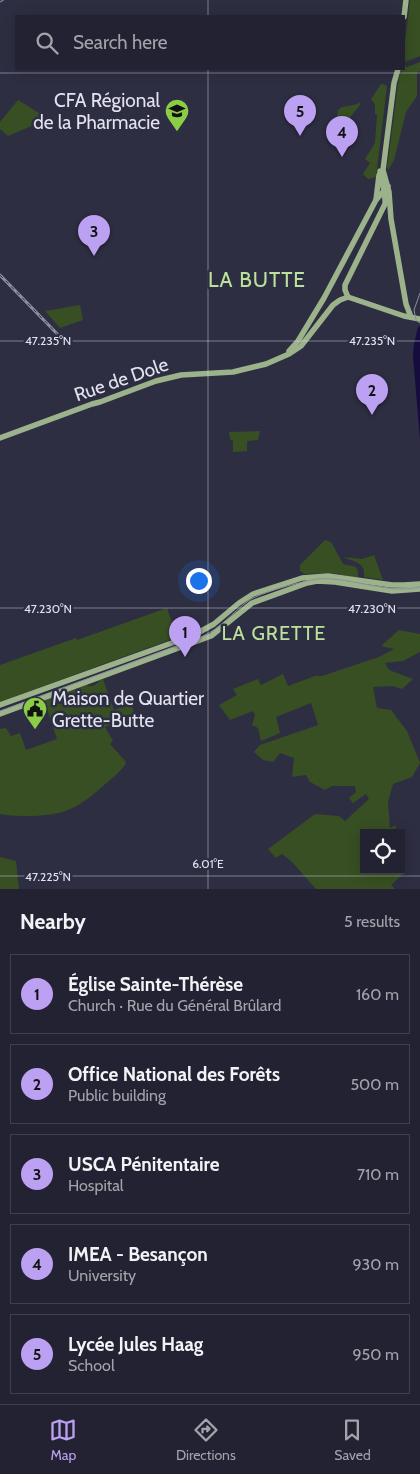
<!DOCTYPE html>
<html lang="en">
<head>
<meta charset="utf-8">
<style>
  :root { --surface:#222232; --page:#2a2a3a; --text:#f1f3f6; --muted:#a2a4ac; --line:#3f3f4d; --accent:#bca0f2 }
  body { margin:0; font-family:Cabin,sans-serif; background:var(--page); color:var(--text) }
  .controls { position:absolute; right:15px; bottom:15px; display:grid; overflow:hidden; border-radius:0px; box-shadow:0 2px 12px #0003 }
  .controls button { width:45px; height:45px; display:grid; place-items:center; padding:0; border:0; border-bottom:1px solid var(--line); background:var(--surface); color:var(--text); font:25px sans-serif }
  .you { position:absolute; left:198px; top:580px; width:18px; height:18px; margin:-12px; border:4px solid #fff; border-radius:50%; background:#1a73e8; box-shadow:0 0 0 8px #1a73e833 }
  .badge { display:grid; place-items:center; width:32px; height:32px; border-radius:50%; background:var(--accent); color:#111; font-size:16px; font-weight:700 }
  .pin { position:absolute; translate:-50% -41px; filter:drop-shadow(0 1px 2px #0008) }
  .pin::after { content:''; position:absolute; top:26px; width:18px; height:15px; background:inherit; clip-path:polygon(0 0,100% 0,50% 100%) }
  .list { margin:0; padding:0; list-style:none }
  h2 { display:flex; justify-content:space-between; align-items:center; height:65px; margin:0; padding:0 20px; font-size:21px }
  h2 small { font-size:16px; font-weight:400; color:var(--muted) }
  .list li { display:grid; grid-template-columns:32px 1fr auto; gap:15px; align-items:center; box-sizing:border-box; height:80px; margin:0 10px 10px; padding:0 10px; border:1px solid var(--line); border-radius:0px }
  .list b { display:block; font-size:19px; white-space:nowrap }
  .list p { margin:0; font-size:16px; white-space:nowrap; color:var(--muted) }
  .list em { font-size:16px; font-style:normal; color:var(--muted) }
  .icon { flex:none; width:28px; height:28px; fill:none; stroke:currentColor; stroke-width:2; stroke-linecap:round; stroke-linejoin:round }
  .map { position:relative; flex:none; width:420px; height:889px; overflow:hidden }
  .search { position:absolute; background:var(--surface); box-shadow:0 2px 12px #0003; left:15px; right:15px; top:15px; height:55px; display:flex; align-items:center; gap:12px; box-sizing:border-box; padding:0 18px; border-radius:0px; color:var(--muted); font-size:19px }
  .sheet { height:515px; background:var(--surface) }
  nav { display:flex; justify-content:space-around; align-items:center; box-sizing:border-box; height:70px; border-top:1px solid var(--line); background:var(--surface); font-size:14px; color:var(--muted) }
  nav a { display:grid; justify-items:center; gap:2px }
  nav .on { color:var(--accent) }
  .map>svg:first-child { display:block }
  .green { fill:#384f23 }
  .water { fill:#160d3e }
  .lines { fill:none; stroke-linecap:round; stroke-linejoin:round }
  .secondary { stroke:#9cb28b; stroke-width:5.5 }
  .tram { stroke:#8f8fa0; stroke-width:1 }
  .rail-casing { stroke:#8f8fa0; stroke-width:3 }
  .rail { stroke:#2e2e42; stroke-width:1; stroke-dasharray:4; stroke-linecap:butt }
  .ticks { fill:none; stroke:#e2e2f0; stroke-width:1; stroke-opacity:0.45 }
  .labels { text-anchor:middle; stroke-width:5; stroke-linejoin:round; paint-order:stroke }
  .poi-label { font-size:19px; fill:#e2e2f0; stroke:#2e2e42; text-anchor:end }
  .street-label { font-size:19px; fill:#e2e2f0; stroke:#2e2e42 }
  .neighbourhood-label { font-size:20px; letter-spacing:1px; fill:#bbe19c; stroke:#2e2e42 }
  .quarter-label { font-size:21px; letter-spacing:1px; fill:#bbe19c; stroke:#2e2e42 }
  .ticks-label { font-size:12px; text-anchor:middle; fill:#e2e2f0; stroke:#2e2e42; stroke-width:5; stroke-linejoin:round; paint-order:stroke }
</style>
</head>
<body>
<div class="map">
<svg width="420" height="889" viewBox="0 0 420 889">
  <rect width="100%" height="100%" fill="#2e2e42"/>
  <g class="green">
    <path d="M410 0H420V56L405 62H404V49Z"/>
    <path d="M420 62V71L417 73V96L406 112 394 160 388 170 387 168 399 77 402 69H404V65H405L407 67Z"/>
    <path d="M381 84H383L387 86 376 177 368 179 363 174 370 163 365 159 375 143 377 115 375 114V105L371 99Z"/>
    <path d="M18 100 39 113 41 122 8 136 0 129V122Z"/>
    <path d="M359 102 360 103V105L340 130 337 131 335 129 338 110 342 107 358 104Z"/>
    <path d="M80 305 83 320 60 328 45 311Z"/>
    <path d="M260 431 258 440 247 441V451L233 452V441L230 439 229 432Z"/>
    <path d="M325 540 331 542 343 564 356 567 358 572V578L331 573 305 574 300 571V565Z"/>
    <path d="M374 555 383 580 364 577C366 562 354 562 343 557L362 559Z"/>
    <path d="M167 608 173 626 189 618 194 631 0 702V665L76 638 77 640Z"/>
    <path d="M399 630 420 634V652L403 661 385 663 389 670 413 679 402 689 393 686 373 687 377 708 391 710 407 731 420 763 412 777 393 784 388 802 390 828 396 825 395 833H364V870H401V857L405 872 391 885 395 889H316L292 862 282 854 276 858 268 849 315 814 339 816 345 821 369 799 366 794 353 803 349 798 356 792 355 786H332L325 790 310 782 306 775 292 777 294 758 280 753 273 762 263 760 254 752 260 745 318 725 311 703 276 717 280 733 261 741 258 728 252 725 255 715 253 711 230 720 219 705 237 695 233 689 258 679 261 685 283 674 288 686 315 676H322L379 657 394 649 381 646Z"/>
    <path d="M103 679 114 710 131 704 135 715 105 727 113 741 110 744 126 762 125 765C119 773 110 780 102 787 78 808 65 815 32 816 21 816 11 816 0 814V729L6 728 11 736 20 733 26 750 57 739 45 702 42 701 87 685 88 686H93L99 682 98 681Z"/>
    <path d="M0 857 16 861 19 889H0Z"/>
  </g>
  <path class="water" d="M420 326V440L413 356 414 344 418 327Z"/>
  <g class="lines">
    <g class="secondary">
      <path d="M404 17 406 0"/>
      <path d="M398 69 394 83 383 170 389 192 391 219 406 304 411 317"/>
      <path d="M376 200 379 175"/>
      <path d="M348 297 345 290V285L385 204C386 192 381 182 380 171"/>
      <path d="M289 351 298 341 324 298 376 200 388 186"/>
      <path d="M0 438 92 404 100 402 156 381 181 375 233 372 266 364 289 354 301 346 333 305 340 300 348 297 404 316 420 319"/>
      <path d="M0 705 194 635 214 624 239 603 253 594 302 578 328 576 392 585H404L420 584"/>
      <path d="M0 714 211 636 252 603 307 583 317 581 335 582 392 591 420 589"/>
    </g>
    <g class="tram">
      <path d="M420 293 414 310 416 320 420 323"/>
      <path d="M0 711 203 636C221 628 232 613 248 601 259 593 303 581 317 579 351 576 386 595 420 587"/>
    </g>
    <defs>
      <g id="rail">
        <path d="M0 1 2 0"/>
        <path d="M0 275 69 346"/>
      </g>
    </defs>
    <use href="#rail" class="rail-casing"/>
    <use href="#rail" class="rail"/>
  </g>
  <path class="ticks" d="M208 0V16M208 69V889M0 73H420M0 341H420M0 608H420M0 876H420"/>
  <defs>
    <symbol id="university-pin" viewBox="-11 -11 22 30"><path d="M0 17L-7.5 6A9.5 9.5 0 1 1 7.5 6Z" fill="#8bce46" stroke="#2e2e42"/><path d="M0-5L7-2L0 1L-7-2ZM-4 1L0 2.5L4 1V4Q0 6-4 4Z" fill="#111"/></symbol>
    <symbol id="civic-pin" viewBox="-11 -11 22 30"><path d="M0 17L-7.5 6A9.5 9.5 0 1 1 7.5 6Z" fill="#8bce46" stroke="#2e2e42"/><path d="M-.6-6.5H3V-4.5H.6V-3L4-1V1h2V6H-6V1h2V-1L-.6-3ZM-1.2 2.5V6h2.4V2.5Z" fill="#111"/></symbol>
  </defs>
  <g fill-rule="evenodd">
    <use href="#university-pin" x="163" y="97" width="28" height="38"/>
    <use href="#civic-pin" x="21" y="695" width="28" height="38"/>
  </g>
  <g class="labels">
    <g class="poi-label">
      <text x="160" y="107">CFA Régional<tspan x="160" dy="22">de la Pharmacie</tspan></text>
      <text x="52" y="705" text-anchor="start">Maison de Quartier<tspan x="52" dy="22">Grette-Butte</tspan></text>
    </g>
    <g class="street-label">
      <text transform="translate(121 379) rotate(-19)" y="7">Rue de Dole</text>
    </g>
    <g class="neighbourhood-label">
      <text x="274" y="640">LA GRETTE</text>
    </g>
    <g class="quarter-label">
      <text x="257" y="287">LA BUTTE</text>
    </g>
  </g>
  <g class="ticks-label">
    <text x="48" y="345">47.235°N</text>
    <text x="372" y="345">47.235°N</text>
    <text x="48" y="613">47.230°N</text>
    <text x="372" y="613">47.230°N</text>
    <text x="208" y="868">6.01°E</text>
    <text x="48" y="881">47.225°N</text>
  </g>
</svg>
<div class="controls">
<button><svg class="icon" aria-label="locate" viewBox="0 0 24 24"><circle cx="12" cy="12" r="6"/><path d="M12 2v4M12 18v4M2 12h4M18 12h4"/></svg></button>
</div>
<div class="you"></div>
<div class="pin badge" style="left:185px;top:657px">1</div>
<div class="pin badge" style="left:372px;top:415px">2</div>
<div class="pin badge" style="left:94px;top:256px">3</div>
<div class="pin badge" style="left:342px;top:157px">4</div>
<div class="pin badge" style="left:300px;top:136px">5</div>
<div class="search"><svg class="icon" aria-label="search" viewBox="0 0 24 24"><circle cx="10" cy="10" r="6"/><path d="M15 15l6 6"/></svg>Search here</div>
</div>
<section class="sheet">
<h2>Nearby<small>5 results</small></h2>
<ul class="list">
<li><span class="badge">1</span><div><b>Église Sainte-Thérèse</b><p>Church · Rue du Général Brûlard</p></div><em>160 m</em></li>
<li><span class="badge">2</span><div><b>Office National des Forêts</b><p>Public building</p></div><em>500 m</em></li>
<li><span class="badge">3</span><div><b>USCA Pénitentaire</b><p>Hospital</p></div><em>710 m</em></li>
<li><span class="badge">4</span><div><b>IMEA - Besançon</b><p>University</p></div><em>930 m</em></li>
<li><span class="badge">5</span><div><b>Lycée Jules Haag</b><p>School</p></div><em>950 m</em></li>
</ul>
</section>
<nav>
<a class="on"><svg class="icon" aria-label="map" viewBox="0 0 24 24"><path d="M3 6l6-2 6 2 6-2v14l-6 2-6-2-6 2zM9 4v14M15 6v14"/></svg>Map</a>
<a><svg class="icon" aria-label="directions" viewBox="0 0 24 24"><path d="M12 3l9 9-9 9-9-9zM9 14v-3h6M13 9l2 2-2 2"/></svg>Directions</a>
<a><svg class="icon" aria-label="saved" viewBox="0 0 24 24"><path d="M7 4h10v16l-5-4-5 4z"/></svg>Saved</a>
</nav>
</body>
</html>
